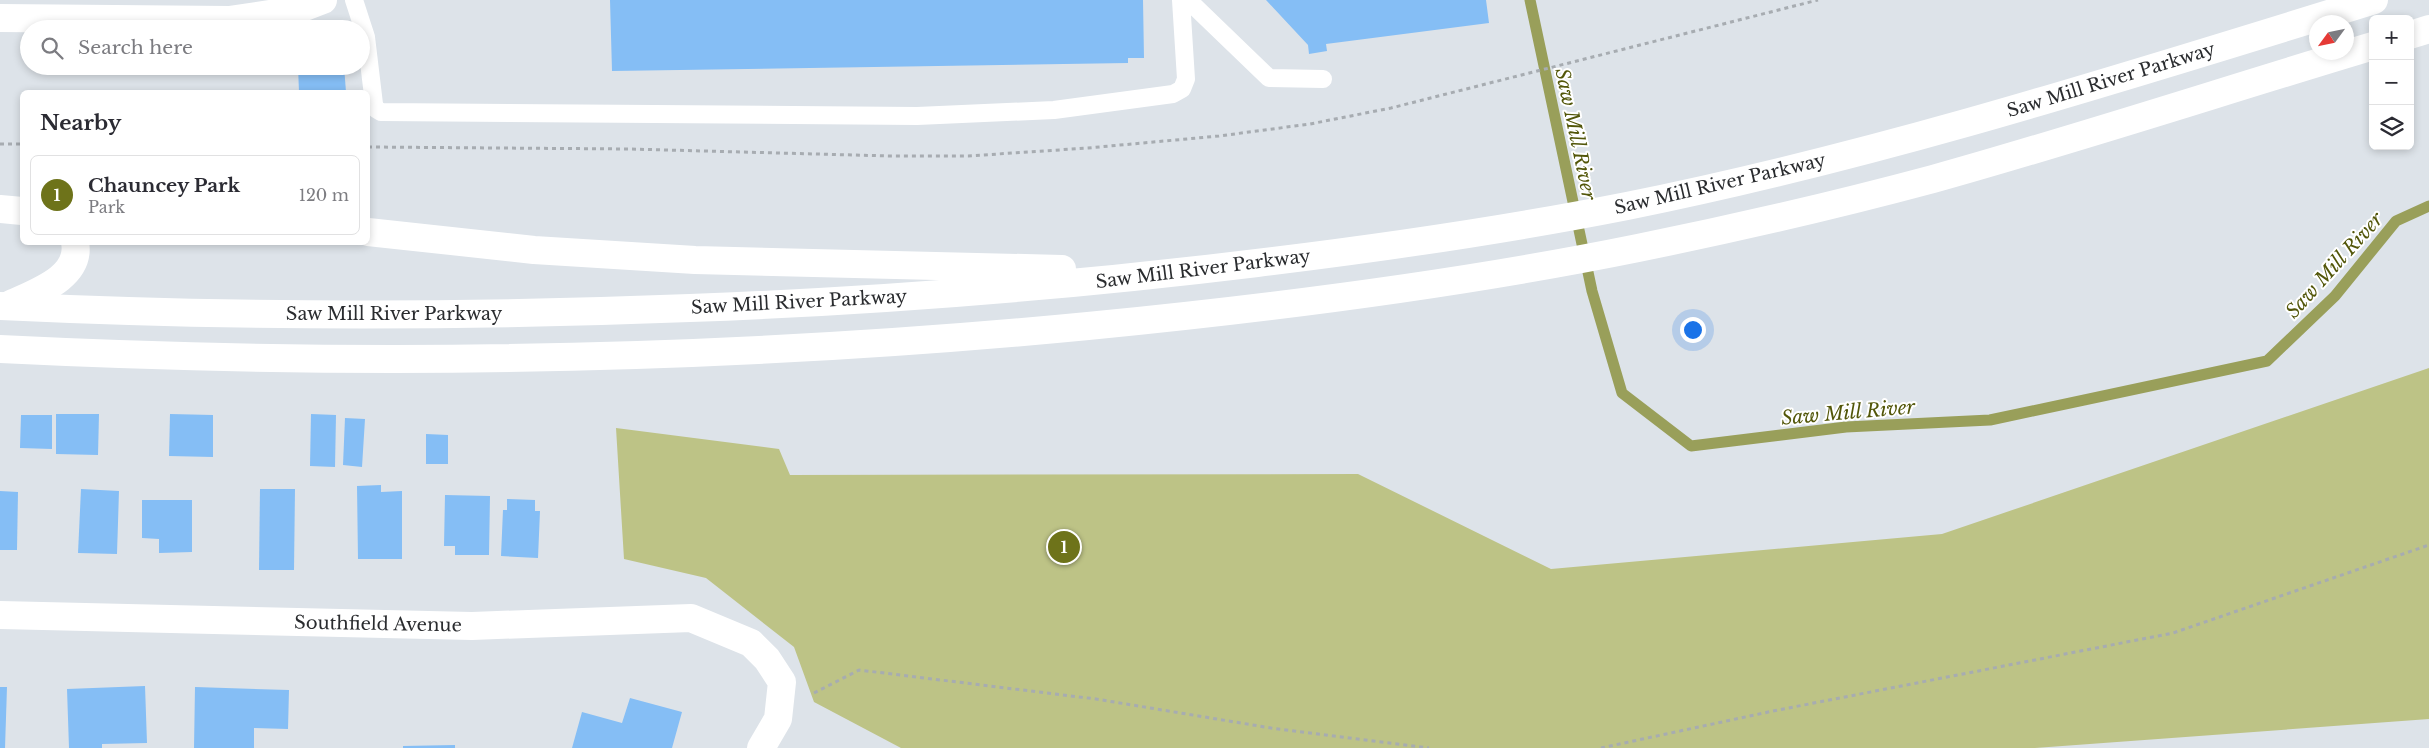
<!DOCTYPE html>
<html lang="en">
<head>
<meta charset="utf-8">
<style>
  :root { --surface:#fff; --page:#f2f2f3; --text:#2b2b33; --muted:#7c7c81; --line:#e1e1e2; --accent:#6e731a }
  body { margin:0; font-family:"Libre Baskerville",serif; background:var(--page); color:var(--text) }
  .controls { position:absolute; right:15px; top:15px; display:grid; overflow:hidden; border-radius:8px; box-shadow:0 2px 8px #0003 }
  .controls button { width:45px; height:45px; display:grid; place-items:center; padding:0; border:0; border-bottom:1px solid var(--line); background:var(--surface); color:var(--text); font:25px sans-serif }
  .compass { position:absolute; left:2309px; top:15px; width:45px; height:45px; border-radius:50%; background:var(--surface); box-shadow:0 2px 8px #0003; rotate:237deg }
  .you { position:absolute; left:1692px; top:329px; width:18px; height:18px; margin:-12px; border:4px solid #fff; border-radius:50%; background:#1a73e8; box-shadow:0 0 0 8px #1a73e833 }
  .badge { display:grid; place-items:center; width:32px; height:32px; border-radius:50%; background:var(--accent); color:#fff; font-size:16px; font-weight:700 }
  .pin { position:absolute; translate:-50% -50%; border:2px solid #fff; box-shadow:0 1px 5px #0006 }
  .list { margin:0; padding:0; list-style:none }
  h2 { display:flex; justify-content:space-between; align-items:center; height:65px; margin:0; padding:0 20px; font-size:21px }
  h2 small { font-size:16px; font-weight:400; color:var(--muted) }
  .list li { display:grid; grid-template-columns:32px 1fr auto; gap:15px; align-items:center; box-sizing:border-box; height:80px; margin:0 10px 10px; padding:0 10px; border:1px solid var(--line); border-radius:8px }
  .list b { display:block; font-size:19px; white-space:nowrap }
  .list p { margin:0; font-size:16px; white-space:nowrap; color:var(--muted) }
  .list em { font-size:16px; font-style:normal; color:var(--muted) }
  .icon { flex:none; width:28px; height:28px; fill:none; stroke:currentColor; stroke-width:2; stroke-linecap:round; stroke-linejoin:round }
  .map { position:relative; flex:none; width:2429px; height:748px; overflow:hidden }
  .search { position:absolute; background:var(--surface); box-shadow:0 2px 8px #0003; left:20px; top:20px; width:350px; height:55px; display:flex; align-items:center; gap:12px; box-sizing:border-box; padding:0 18px; border-radius:28px; color:var(--muted); font-size:19px }
  .panel { position:absolute; background:var(--surface); box-shadow:0 2px 8px #0003; left:20px; top:90px; width:350px; height:155px; border-radius:8px }
  .map>svg:first-child { display:block }
  .green { fill:#bdc386 }
  .lines { fill:none; stroke-linecap:round; stroke-linejoin:round }
  .stream { stroke:#999f5a; stroke-width:11 }
  .building { fill:#85bef5 }
  .path { stroke:#a7acb1; stroke-width:3; stroke-dasharray:4 4; stroke-linecap:butt }
  .lane { stroke:#fff; stroke-width:18 }
  .street { stroke:#fff; stroke-width:28 }
  .highway { stroke:#fff; stroke-width:28 }
  .labels { text-anchor:middle; stroke-width:4; stroke-linejoin:round; paint-order:stroke }
  .street-label { font-size:18px; fill:#2a2c2f; stroke:#fff }
  .water-label { font-size:19px; font-style:italic; fill:#525609; stroke:#fff }
</style>
</head>
<body>
<div class="map">
<svg width="2429" height="748" viewBox="0 0 2429 748">
  <rect width="100%" height="100%" fill="#dde3e9"/>
  <path class="green" d="M2429 368V719L2035 748H901L814 702 794 647 706 578 624 559 616 428 779 449 790 475 1358 474 1551 569 1942 534Z"/>
  <g class="lines">
    <path class="stream" d="M1530 0 1592 291 1622 393 1691 446 1846 427 1990 420 2267 361 2335 296 2396 221 2429 206"/>
  </g>
  <g class="building">
    <path d="M610 0H1143L1144 58H1128V63L612 71Z"/>
    <path d="M1266 0H1486L1489 23 1326 44 1327 51 1309 54 1308 45Z"/>
    <path d="M298 66H344L346 92H299Z"/>
    <path d="M56 414H99L98 455 56 454Z"/>
    <path d="M170 414 213 415V457L169 456Z"/>
    <path d="M311 414 336 415 335 467 310 466Z"/>
    <path d="M21 415H52V449L20 448Z"/>
    <path d="M345 418 365 419 362 467 343 465Z"/>
    <path d="M426 434 448 435V464H426Z"/>
    <path d="M381 485V492L402 491V559H358L357 486Z"/>
    <path d="M81 489 119 491 117 554 78 553Z"/>
    <path d="M260 489H295L294 570H259Z"/>
    <path d="M0 491 18 492 17 550H0Z"/>
    <path d="M445 495 490 496 489 555H455V546H444Z"/>
    <path d="M507 499 535 500V511H540L538 558 501 556 503 510H507Z"/>
    <path d="M142 500H192V552L159 553V539L142 538Z"/>
    <path d="M145 686 147 743 102 744V748H69L67 689Z"/>
    <path d="M0 687H7L5 748H0Z"/>
    <path d="M195 687 289 690 288 729 254 728V748H194Z"/>
    <path d="M630 698 682 712 672 748H572L582 712 622 723Z"/>
    <path d="M455 745V748H403V746Z"/>
  </g>
  <g class="lines">
    <g class="path">
      <path d="M0 144H22"/>
      <path d="M368 147 629 149 890 156H968L1088 148 1219 136 1310 124 1391 108 1818 0"/>
      <path d="M814 693 859 670 1096 699 1271 728 1429 748"/>
      <path d="M1601 748 1773 711 2173 633 2429 545"/>
    </g>
    <g class="lane">
      <path d="M354 0 366 37 374 104 376 109 381 112 917 116 1054 110 1173 94 1182 89 1186 79 1181 0"/>
      <path d="M1188 0 1269 78 1323 79"/>
    </g>
    <g class="street">
      <path d="M0 18 229 20 297 10 323 0"/>
      <path d="M0 615 472 626 691 618 751 643 767 659 782 682 778 719 761 748"/>
    </g>
    <g class="highway">
      <path d="M2410 35 2429 29"/>
      <path d="M0 209 22 211"/>
      <path d="M368 232 534 250 695 260 1062 269"/>
      <path d="M9 305C34 293 82 278 75 242"/>
      <path d="M0 306C230 317 460 317 690 308 880 301 1068 286 1257 263 1381 248 1505 230 1627 206 1881 155 2127 76 2374 0"/>
      <path d="M0 349C362 367 727 361 1088 326 1272 308 1456 285 1638 248 1737 228 1836 205 1933 179 2080 138 2226 90 2373 46"/>
    </g>
  </g>
  <g class="labels">
    <g class="street-label">
      <text transform="translate(2111 80) rotate(-17)" y="6">Saw Mill River Parkway</text>
      <text transform="translate(1720 184) rotate(-13)" y="6">Saw Mill River Parkway</text>
      <text transform="translate(1203 269) rotate(-7)" y="6">Saw Mill River Parkway</text>
      <text transform="translate(799 302) rotate(-3)" y="6">Saw Mill River Parkway</text>
      <text x="394" y="320">Saw Mill River Parkway</text>
      <text transform="translate(378 624) rotate(1)" y="6">Southfield Avenue</text>
    </g>
    <g class="water-label">
      <text transform="translate(1576 134) rotate(78)" y="7">Saw Mill River</text>
      <text transform="translate(2334 265) rotate(-48)" y="7">Saw Mill River</text>
      <text transform="translate(1848 412) rotate(-5)" y="7">Saw Mill River</text>
    </g>
  </g>
</svg>
<div class="controls">
<button>+</button>
<button>−</button>
<button><svg class="icon" aria-label="layers" viewBox="0 0 24 24"><path d="M12 4l9 5-9 5-9-5zM3 14l9 5 9-5"/></svg></button>
</div>
<svg class="compass" viewBox="-18 -18 36 36"><path d="M0-13l5 13h-10z" fill="#e53935"/><path d="M0 13l5-13h-10z" fill="#7c7c81"/></svg>
<div class="you"></div>
<div class="pin badge" style="left:1064px;top:547px">1</div>
<div class="search"><svg class="icon" aria-label="search" viewBox="0 0 24 24"><circle cx="10" cy="10" r="6"/><path d="M15 15l6 6"/></svg>Search here</div>
<section class="panel">
<h2>Nearby<small></small></h2>
<ul class="list">
<li><span class="badge">1</span><div><b>Chauncey Park</b><p>Park</p></div><em>120 m</em></li>
</ul>
</section>
</div>
</body>
</html>
